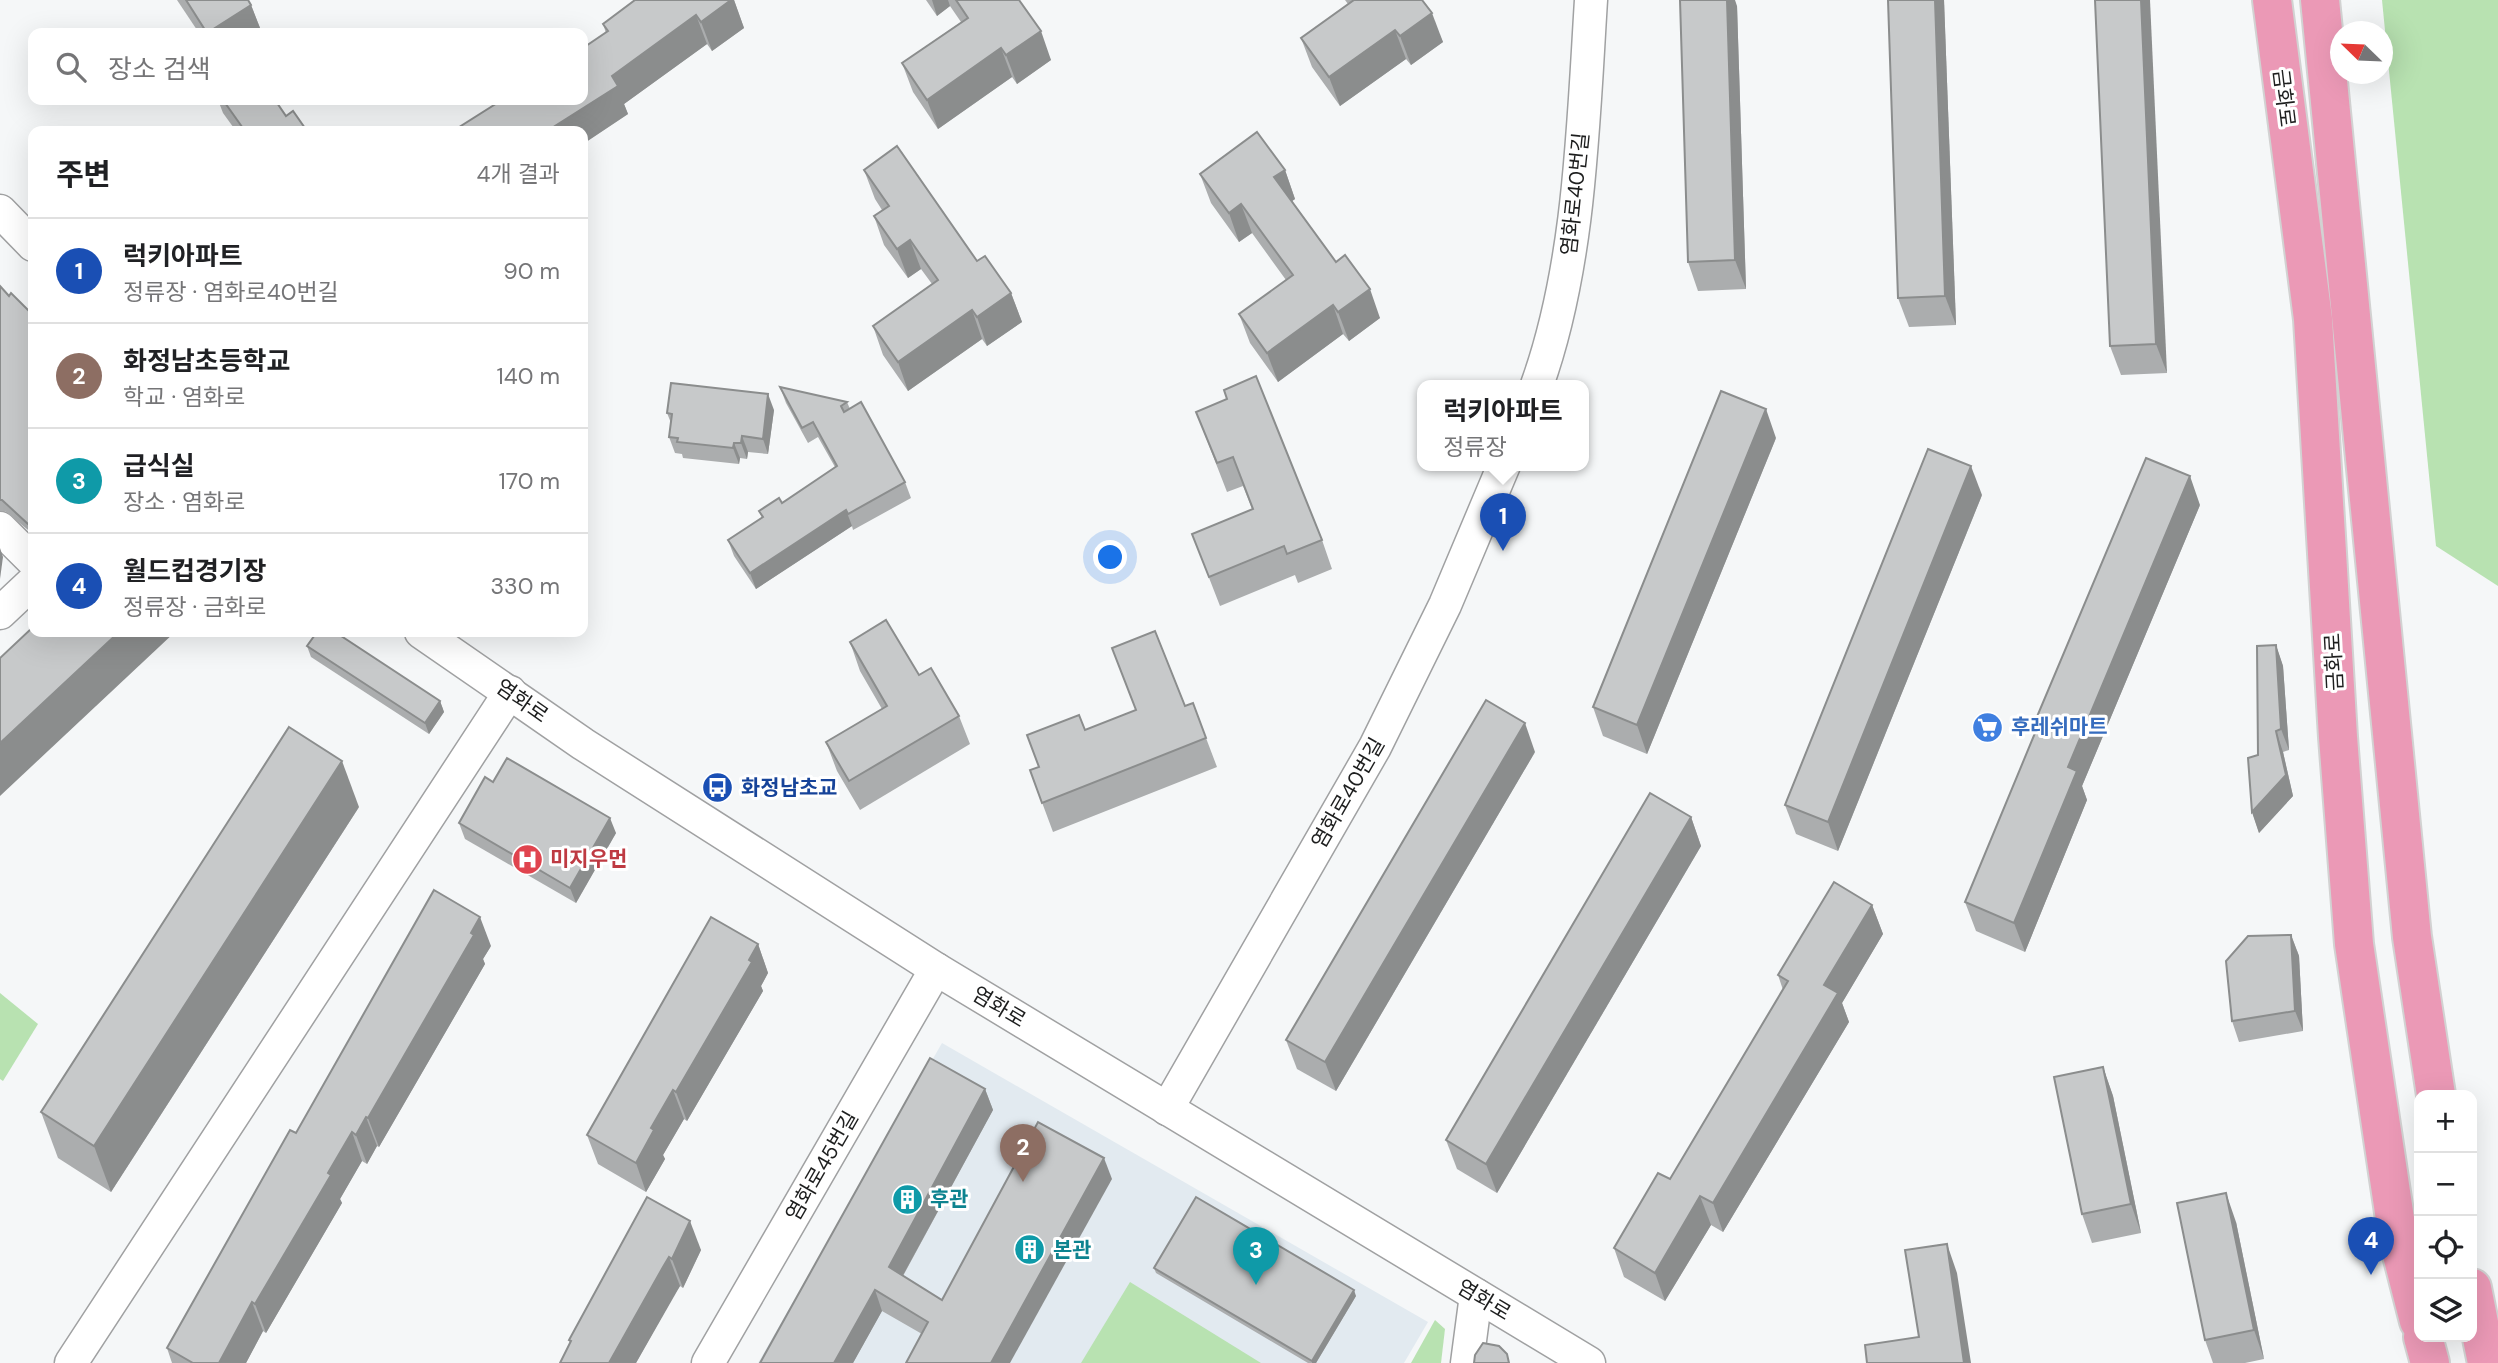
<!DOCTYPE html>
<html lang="ko">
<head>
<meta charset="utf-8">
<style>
  :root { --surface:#fff; --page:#f2f2f2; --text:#202124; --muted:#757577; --line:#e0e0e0; --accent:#db2777 }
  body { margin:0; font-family:"DM Sans","Noto Sans KR",sans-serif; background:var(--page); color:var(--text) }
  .controls { position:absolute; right:21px; bottom:21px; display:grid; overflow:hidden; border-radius:14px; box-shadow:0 7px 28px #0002 }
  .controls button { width:63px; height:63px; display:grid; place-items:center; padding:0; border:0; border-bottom:2px solid var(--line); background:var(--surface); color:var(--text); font:35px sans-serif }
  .compass { position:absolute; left:2330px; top:21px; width:63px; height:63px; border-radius:50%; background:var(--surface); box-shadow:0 7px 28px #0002; rotate:293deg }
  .you { position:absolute; left:1111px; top:558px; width:24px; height:24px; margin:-18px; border:5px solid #fff; border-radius:50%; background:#1a73e8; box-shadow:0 0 0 10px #1a73e833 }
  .badge { display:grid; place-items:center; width:46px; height:46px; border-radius:50%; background:var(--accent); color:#fff; font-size:23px; font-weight:700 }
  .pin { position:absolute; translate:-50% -58px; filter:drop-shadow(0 2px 4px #0008) }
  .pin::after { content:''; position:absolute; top:37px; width:24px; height:21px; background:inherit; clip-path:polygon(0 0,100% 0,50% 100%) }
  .popup { position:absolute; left:1417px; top:380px; width:172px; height:91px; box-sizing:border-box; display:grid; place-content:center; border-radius:14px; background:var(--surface); filter:drop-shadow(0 2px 5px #0005); font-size:23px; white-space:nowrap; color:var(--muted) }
  .popup b { font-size:26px; color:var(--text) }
  .popup::after { content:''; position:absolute; left:50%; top:100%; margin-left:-14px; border:14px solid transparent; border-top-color:var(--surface) }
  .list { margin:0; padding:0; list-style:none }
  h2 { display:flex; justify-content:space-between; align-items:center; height:91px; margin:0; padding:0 28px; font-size:30px }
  h2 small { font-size:23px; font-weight:400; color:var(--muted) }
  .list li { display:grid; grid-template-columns:46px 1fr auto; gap:21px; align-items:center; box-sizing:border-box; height:105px; padding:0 28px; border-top:2px solid var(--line) }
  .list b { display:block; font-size:26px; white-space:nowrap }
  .list p { margin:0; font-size:23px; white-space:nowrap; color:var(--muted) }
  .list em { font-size:23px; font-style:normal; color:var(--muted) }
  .icon { flex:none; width:38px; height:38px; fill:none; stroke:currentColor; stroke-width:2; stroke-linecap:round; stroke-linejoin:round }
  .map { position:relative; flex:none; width:2498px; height:1363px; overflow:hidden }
  .search { position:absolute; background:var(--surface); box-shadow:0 7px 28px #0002; left:28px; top:28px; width:560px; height:77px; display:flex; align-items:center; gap:18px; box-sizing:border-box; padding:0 24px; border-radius:14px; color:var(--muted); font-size:26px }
  .panel { position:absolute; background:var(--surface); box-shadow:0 7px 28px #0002; left:28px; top:126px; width:560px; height:511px; border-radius:14px }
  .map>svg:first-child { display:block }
  .built { fill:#e2eaf0 }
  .green { fill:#b8e2b1 }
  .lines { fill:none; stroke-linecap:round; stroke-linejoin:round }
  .minor-casing { stroke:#a0a1a2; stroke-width:35 }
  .major-casing { stroke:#d2d2d2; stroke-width:42 }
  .minor { stroke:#fff; stroke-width:32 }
  .major { stroke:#eb99b6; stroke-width:38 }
  .wall { fill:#abadae }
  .shaded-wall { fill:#8b8d8d }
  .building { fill:#c7c9ca; stroke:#8b8d8d; stroke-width:2 }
  .labels { text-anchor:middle; stroke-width:6; stroke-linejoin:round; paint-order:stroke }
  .street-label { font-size:21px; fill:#1d1e1e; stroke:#fff }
  .shop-label { font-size:21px; font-weight:bold; fill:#366cbe; stroke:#fff; text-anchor:start }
  .transit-label { font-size:21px; font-weight:bold; fill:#164399; stroke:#fff; text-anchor:start }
  .health-label { font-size:21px; font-weight:bold; fill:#be3a42; stroke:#fff; text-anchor:start }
  .culture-label { font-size:21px; font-weight:bold; fill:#0d838f; stroke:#fff; text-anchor:start }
</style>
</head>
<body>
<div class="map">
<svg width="2498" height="1363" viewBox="0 0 2498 1363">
  <rect width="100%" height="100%" fill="#f5f7f8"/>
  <path class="built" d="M942 1043 1428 1322 1404 1363H758Z"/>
  <g class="green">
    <path d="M2382 0H2498V586L2436 546Z"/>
    <path d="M0 993 38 1024 3 1081 0 1079Z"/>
    <path d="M1130 1282 1261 1363H1081Z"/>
    <path d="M1435 1320 1445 1329 1441 1363H1411Z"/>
  </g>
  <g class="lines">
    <defs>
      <g id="minor">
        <path d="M0 211 33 245"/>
        <path d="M1537 385C1580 265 1583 127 1591 0"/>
        <path d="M0 528 33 561"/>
        <path d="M0 613 33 582"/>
        <path d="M421 632 583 744 936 969 1589 1363"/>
        <path d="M1167 1109 1375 747 1445 605 1504 465"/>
        <path d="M71 1363 510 692"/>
        <path d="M708 1363 936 969"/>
        <path d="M1467 1363 1476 1295"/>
      </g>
      <g id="major">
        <path d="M2272 0 2313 319 2338 737 2354 944 2398 1239 2419 1321"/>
        <path d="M2320 0 2412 937 2436 1095"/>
        <path d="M2472 1288 2487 1363"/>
        <path d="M2423 1337 2430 1363"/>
      </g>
    </defs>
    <use href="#minor" class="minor-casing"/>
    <use href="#major" class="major-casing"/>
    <use href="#minor" class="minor"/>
    <use href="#major" class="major"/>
  </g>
  <g class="wall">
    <path d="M177 0H248L251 5 262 33H199Z"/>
    <path d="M635 0H734L744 28 712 51 707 44 624 104 628 114 583 144 606 33 603 24Z"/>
    <path d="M926 0H1019L1051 60 1017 84 1012 77 938 129 913 92 902 63 961 22 950 6 937 16Z"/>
    <path d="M1345 0H1422L1443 42 1411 65 1406 59 1340 106 1312 67 1301 38 1348 4Z"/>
    <path d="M1888 0H1944L1956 325 1909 327 1898 298Z"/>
    <path d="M2095 0 2167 373 2121 375 2110 346Z"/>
    <path d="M1737 6 1746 289 1698 291 1688 262Z"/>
    <path d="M218 100H275L286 116 307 131H236L223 113Z"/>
    <path d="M864 170 977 261 1011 293 1022 322 987 346 982 339 908 391 883 355 873 326 932 284 921 269 908 278 884 245 874 216 882 210 875 199Z"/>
    <path d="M1285 170 1295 199 1292 201 1336 262 1380 318 1349 341 1343 334 1278 382 1250 343 1239 314 1286 280 1252 233 1239 242 1211 203 1200 174Z"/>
    <path d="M0 286 9 296 33 315V534L5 511H0Z"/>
    <path d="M780 387 847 402 850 409 905 482 911 498 853 530 852 526 756 589 734 556 728 540 762 518 759 511 782 503 835 467 818 437 808 443 786 403Z"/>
    <path d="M774 410 768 454 748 452 747 459 740 458 739 464 683 458 682 454 675 453 669 437 671 423 667 413Z"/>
    <path d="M1196 412 1322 540 1332 569 1298 583 1295 575 1220 606 1192 534 1252 509 1243 486 1227 492Z"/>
    <path d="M1776 438 1647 754 1603 736 1593 707Z"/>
    <path d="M1982 495 1838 851 1796 834 1785 805Z"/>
    <path d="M2200 505 2082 786 2087 800 2025 952 1976 931 1965 902 2039 725 2036 719Z"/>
    <path d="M850 642 919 675 959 716 970 744 860 810 837 771 826 742 882 709 860 671Z"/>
    <path d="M2276 645 2283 666 2289 750 2283 752 2293 796 2259 833 2252 812 2258 755Z"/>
    <path d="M307 646 440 701 444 712 429 734 311 657Z"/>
    <path d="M1112 648 1185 706 1206 738 1217 767 1053 832 1030 770 1039 767 1027 735 1085 730 1136 710Z"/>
    <path d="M1535 752 1336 1091 1297 1069 1286 1040Z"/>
    <path d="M493 782 616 833 576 903 465 839 459 823Z"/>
    <path d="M359 807 111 1192 58 1158 41 1112Z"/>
    <path d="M1691 817 1701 846 1497 1193 1457 1169 1446 1140Z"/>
    <path d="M1872 905 1883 934 1842 1003 1849 1022 1723 1232 1711 1225 1665 1301 1624 1277 1614 1248 1670 1179 1783 990 1778 975Z"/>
    <path d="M2291 935 2299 956 2303 1031 2239 1042 2232 1021Z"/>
    <path d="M758 944 768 973 761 986 763 991 687 1121 684 1119 663 1155 665 1159 646 1192 598 1164 587 1135Z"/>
    <path d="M491 946 483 959 485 964 379 1147 377 1146 367 1164 362 1161 340 1199 342 1203 266 1333 263 1331 246 1363H172L167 1348 296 1133Z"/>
    <path d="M2103 1067 2113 1096 2141 1233 2092 1243 2082 1214Z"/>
    <path d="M985 1089 993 1110 903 1276 942 1300 1112 1179 922 1334 882 1311 853 1363H760Z"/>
    <path d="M647 1197 701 1250 683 1288 680 1286 674 1295 636 1363H560L570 1343 569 1340Z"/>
    <path d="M2236 1222 2264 1359 2245 1363H2213L2205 1340Z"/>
    <path d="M1154 1268 1356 1296 1316 1363H1308L1156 1273Z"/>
  </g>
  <g class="shaded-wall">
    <path d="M731 0H734L744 28 712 51 701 22Z"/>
    <path d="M932 0H948L950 6 937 16Z"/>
    <path d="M1727 0H1735L1737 6 1746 289 1735 260Z"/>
    <path d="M1935 0H1944L1956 325 1945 296Z"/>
    <path d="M2141 0H2150L2167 373 2156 344Z"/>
    <path d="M251 5 262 33H208Z"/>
    <path d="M1432 13 1443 42 1411 65 1400 36Z"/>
    <path d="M696 15 707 44 624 104 628 114 583 144V131H547L612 76Z"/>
    <path d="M1395 30 1406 59 1340 106 1329 77Z"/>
    <path d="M1041 31 1051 60 1017 84 1006 55Z"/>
    <path d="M1001 48 1012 77 938 129 927 100Z"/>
    <path d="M1285 170 1295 199 1285 206 1274 177Z"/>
    <path d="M1241 204 1252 233 1239 242 1229 213Z"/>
    <path d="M910 240 921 269 908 278 897 249Z"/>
    <path d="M1370 289 1380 318 1349 341 1338 312Z"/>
    <path d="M1011 293 1022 322 987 346 977 317Z"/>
    <path d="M1333 305 1343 334 1278 382 1267 353Z"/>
    <path d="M972 310 982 339 908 391 898 362Z"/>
    <path d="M768 394 774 410 768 454 763 439Z"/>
    <path d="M1766 409 1776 438 1647 754 1637 725Z"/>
    <path d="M742 436 748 452 747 459 741 443Z"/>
    <path d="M734 443 740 458 739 464 733 448Z"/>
    <path d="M1971 466 1982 495 1838 851 1828 822Z"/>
    <path d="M2190 476 2200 505 2082 786 2087 800 2025 952 2014 923 2068 767Z"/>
    <path d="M846 510 852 526 756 589 750 573Z"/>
    <path d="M0 548 3 557 0 579Z"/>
    <path d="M119 632H175L0 796V743Z"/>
    <path d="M2276 645 2283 666 2289 750 2281 729Z"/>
    <path d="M440 701 444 712 429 734 425 723Z"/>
    <path d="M1525 723 1535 752 1336 1091 1325 1062Z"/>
    <path d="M2276 731 2283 752 2293 796 2259 833 2252 812Z"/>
    <path d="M342 761 359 807 111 1192 94 1146Z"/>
    <path d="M1691 817 1701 846 1497 1193 1486 1164Z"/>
    <path d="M610 818 616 833 576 903 570 888Z"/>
    <path d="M1872 905 1883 934 1842 1003 1849 1022 1723 1232 1713 1203 1824 985Z"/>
    <path d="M480 917 491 946 483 959 485 964 379 1147 368 1118Z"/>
    <path d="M2291 935 2299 956 2303 1031 2295 1011Z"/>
    <path d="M758 944 768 973 761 986 763 991 687 1121 676 1092Z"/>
    <path d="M2103 1067 2113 1096 2141 1233 2131 1204Z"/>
    <path d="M985 1089 993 1110 896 1288 889 1267Z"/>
    <path d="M673 1090 684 1119 663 1155 665 1159 646 1192 636 1163 651 1128Z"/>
    <path d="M366 1117 377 1146 367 1164 356 1135Z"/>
    <path d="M352 1132 362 1161 340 1199 342 1203 266 1333 255 1304 328 1173Z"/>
    <path d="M1104 1158 1112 1179 1010 1363H991Z"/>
    <path d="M2226 1193 2236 1222 2264 1359 2254 1330Z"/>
    <path d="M1700 1196 1711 1225 1665 1301 1655 1273Z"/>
    <path d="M690 1221 701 1250 683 1288 672 1259Z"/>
    <path d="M1947 1244 1957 1273 1971 1363H1964Z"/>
    <path d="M669 1257 680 1286 636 1363H609Z"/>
    <path d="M875 1290 882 1311 853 1363H834Z"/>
    <path d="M1354 1290 1356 1296 1316 1363H1312V1361Z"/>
    <path d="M252 1302 263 1331 246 1363H219Z"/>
  </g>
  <g class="building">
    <path d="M186 0H248L251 5 207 33Z"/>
    <path d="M635 0H731L701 22 696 15 612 76 618 86 547 131H453L502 100H583V48L608 31 603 24Z"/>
    <path d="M956 0H1019L1041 31 1006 55 1001 48 927 100 902 63 968 18Z"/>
    <path d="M1354 0H1422L1432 13 1400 36 1395 30 1329 77 1301 38Z"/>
    <path d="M1680 0H1727L1735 260 1688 262Z"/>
    <path d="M1888 0H1935L1945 296 1898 298Z"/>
    <path d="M2095 0H2141L2156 344 2110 346Z"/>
    <path d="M223 100H275L286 116 293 111 307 131H245Z"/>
    <path d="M1257 132 1285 170 1274 177 1336 262 1345 255 1370 289 1338 312 1333 305 1267 353 1239 314 1293 275 1241 204 1229 213 1200 174Z"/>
    <path d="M897 146 977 261 985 256 1011 293 977 317 972 310 898 362 873 326 938 280 910 240 897 249 874 216 889 206 864 170Z"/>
    <path d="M0 286 9 296 11 293 33 315V525L28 524 2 500H0Z"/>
    <path d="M1256 376 1322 540 1287 554 1284 546 1209 577 1192 534 1253 509 1233 457 1217 463 1196 412 1227 399 1224 390Z"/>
    <path d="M671 383 768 394 763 439 742 436 741 443H734L733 448 677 442 678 438 669 437 672 414 667 413Z"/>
    <path d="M780 387 847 402 841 406 844 412 861 402 905 482 848 514 846 510 750 573 728 540 763 517 759 511 779 498 782 503 837 466 813 422 802 428Z"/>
    <path d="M1721 391 1766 409 1637 725 1593 707Z"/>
    <path d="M1928 449 1971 466 1828 822 1785 805Z"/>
    <path d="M2146 458 2190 476 2068 767 2077 771 2014 923 1965 902 2040 721 2036 719Z"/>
    <path d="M886 620 919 675 931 668 959 716 849 781 826 742 887 706 850 642Z"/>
    <path d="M33 627V632H119L0 743V658Z"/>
    <path d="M1155 631 1185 706 1193 703 1206 738 1042 803 1030 770 1039 767 1027 735 1079 715 1085 730 1136 710 1112 648Z"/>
    <path d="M317 632H335L440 701 425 723 307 646Z"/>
    <path d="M2276 645 2281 729 2276 731 2286 775 2252 812 2248 758 2258 755 2257 646Z"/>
    <path d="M1486 700 1525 723 1325 1062 1286 1040Z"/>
    <path d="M289 727 342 761 94 1146 41 1112Z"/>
    <path d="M507 758 610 818 570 888 459 823 485 777 493 782Z"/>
    <path d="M1650 793 1691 817 1486 1164 1446 1140Z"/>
    <path d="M1834 882 1872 905 1824 985 1838 993 1713 1203 1700 1196 1655 1273 1614 1248 1658 1173 1670 1179 1788 981 1778 975Z"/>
    <path d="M434 890 480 917 471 933 474 935 368 1118 366 1117 356 1135 352 1132 328 1173 331 1175 255 1304 252 1302 219 1363H193L167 1348 290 1130 296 1133Z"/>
    <path d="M711 917 758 944 749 960 752 962 676 1092 673 1090 651 1128 654 1130 636 1163 587 1135Z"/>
    <path d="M2291 935 2295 1011 2232 1021 2226 961 2248 936Z"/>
    <path d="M930 1058 985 1089 889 1267 942 1300 1038 1122 1104 1158 991 1363H906L928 1322 875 1290 834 1363H760Z"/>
    <path d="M2103 1067 2131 1204 2082 1214 2054 1077Z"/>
    <path d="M2226 1193 2254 1330 2205 1340 2177 1203Z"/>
    <path d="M647 1197 690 1221 672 1259 669 1257 663 1267 609 1363H560L571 1341 569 1340Z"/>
    <path d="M1196 1197 1354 1290 1312 1361 1154 1268Z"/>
    <path d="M1947 1244 1964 1363H1867L1865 1345 1919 1337 1905 1250Z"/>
    <path d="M1483 1343 1499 1346 1507 1354 1509 1363H1474L1475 1355Z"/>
  </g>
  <defs>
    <symbol id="supermarket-disc" viewBox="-11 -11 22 22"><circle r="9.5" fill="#3f7fe0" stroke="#fff"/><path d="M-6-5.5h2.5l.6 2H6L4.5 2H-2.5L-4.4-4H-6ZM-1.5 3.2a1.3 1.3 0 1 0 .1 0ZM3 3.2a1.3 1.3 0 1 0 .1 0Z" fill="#fff"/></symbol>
    <symbol id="bus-disc" viewBox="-11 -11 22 22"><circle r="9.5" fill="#1a4fb4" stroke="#fff"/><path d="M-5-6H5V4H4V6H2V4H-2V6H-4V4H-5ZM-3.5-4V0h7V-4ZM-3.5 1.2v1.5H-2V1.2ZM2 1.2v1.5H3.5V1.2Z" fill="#fff"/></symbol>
    <symbol id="hospital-disc" viewBox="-11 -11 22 22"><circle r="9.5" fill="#e0444e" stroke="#fff"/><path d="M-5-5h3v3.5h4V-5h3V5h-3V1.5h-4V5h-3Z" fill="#fff"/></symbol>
    <symbol id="building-disc" viewBox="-11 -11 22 22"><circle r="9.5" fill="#0f9aa8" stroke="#fff"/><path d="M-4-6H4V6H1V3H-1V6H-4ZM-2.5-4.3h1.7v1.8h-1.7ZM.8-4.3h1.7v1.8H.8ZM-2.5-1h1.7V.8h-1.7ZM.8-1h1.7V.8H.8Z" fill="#fff"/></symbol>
  </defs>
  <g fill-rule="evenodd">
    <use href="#supermarket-disc" x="1970" y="710" width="35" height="35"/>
    <use href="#bus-disc" x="700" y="770" width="35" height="35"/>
    <use href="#hospital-disc" x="510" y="842" width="35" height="35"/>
    <use href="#building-disc" x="890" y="1182" width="35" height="35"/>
    <use href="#building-disc" x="1012" y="1232" width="35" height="35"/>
  </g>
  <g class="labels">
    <g class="street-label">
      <text transform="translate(2284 98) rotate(83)" y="7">금화로</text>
      <text transform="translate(1575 194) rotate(-84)" y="7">염화로40번길</text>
      <text transform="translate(2334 662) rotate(-93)" y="7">금화로</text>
      <text transform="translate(522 701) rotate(35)" y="7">염화로</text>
      <text transform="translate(1348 793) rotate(-60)" y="7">염화로40번길</text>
      <text transform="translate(999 1007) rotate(31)" y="7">염화로</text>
      <text transform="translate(822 1166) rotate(-60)" y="7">염화로45번길</text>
      <text transform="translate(1484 1300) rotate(31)" y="7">염화로</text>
    </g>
    <g class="shop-label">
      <text x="2011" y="734">후레쉬마트</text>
    </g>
    <g class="transit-label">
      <text x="741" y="795">화정남초교</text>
    </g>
    <g class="health-label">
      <text x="550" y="866">미지우먼</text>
    </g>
    <g class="culture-label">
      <text x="930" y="1206">후관</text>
      <text x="1053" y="1257">본관</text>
    </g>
  </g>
</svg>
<div class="controls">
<button>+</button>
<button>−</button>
<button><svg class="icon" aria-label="locate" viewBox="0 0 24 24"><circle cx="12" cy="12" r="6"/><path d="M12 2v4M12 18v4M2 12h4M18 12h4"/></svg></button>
<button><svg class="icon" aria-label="layers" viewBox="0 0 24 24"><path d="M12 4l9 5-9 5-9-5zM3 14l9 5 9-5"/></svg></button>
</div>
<svg class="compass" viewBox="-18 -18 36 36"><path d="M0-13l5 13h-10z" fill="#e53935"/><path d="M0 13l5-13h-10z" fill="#757577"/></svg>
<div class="you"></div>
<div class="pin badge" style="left:1503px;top:551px;background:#1a4fb4">1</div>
<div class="popup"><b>럭키아파트</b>정류장</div>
<div class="pin badge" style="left:1023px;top:1182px;background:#8d6e63">2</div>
<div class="pin badge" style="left:1256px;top:1285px;background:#0f9aa8">3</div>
<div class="pin badge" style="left:2371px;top:1275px;background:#1a4fb4">4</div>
<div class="search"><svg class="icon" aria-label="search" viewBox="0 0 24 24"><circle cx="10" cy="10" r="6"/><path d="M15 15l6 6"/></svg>장소 검색</div>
<section class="panel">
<h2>주변<small>4개 결과</small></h2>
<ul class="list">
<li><span class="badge" style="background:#1a4fb4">1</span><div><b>럭키아파트</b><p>정류장 · 염화로40번길</p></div><em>90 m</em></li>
<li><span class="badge" style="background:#8d6e63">2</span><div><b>화정남초등학교</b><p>학교 · 염화로</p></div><em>140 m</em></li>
<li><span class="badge" style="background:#0f9aa8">3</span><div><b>급식실</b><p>장소 · 염화로</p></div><em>170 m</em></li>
<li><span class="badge" style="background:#1a4fb4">4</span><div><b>월드컵경기장</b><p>정류장 · 금화로</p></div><em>330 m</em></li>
</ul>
</section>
</div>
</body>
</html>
